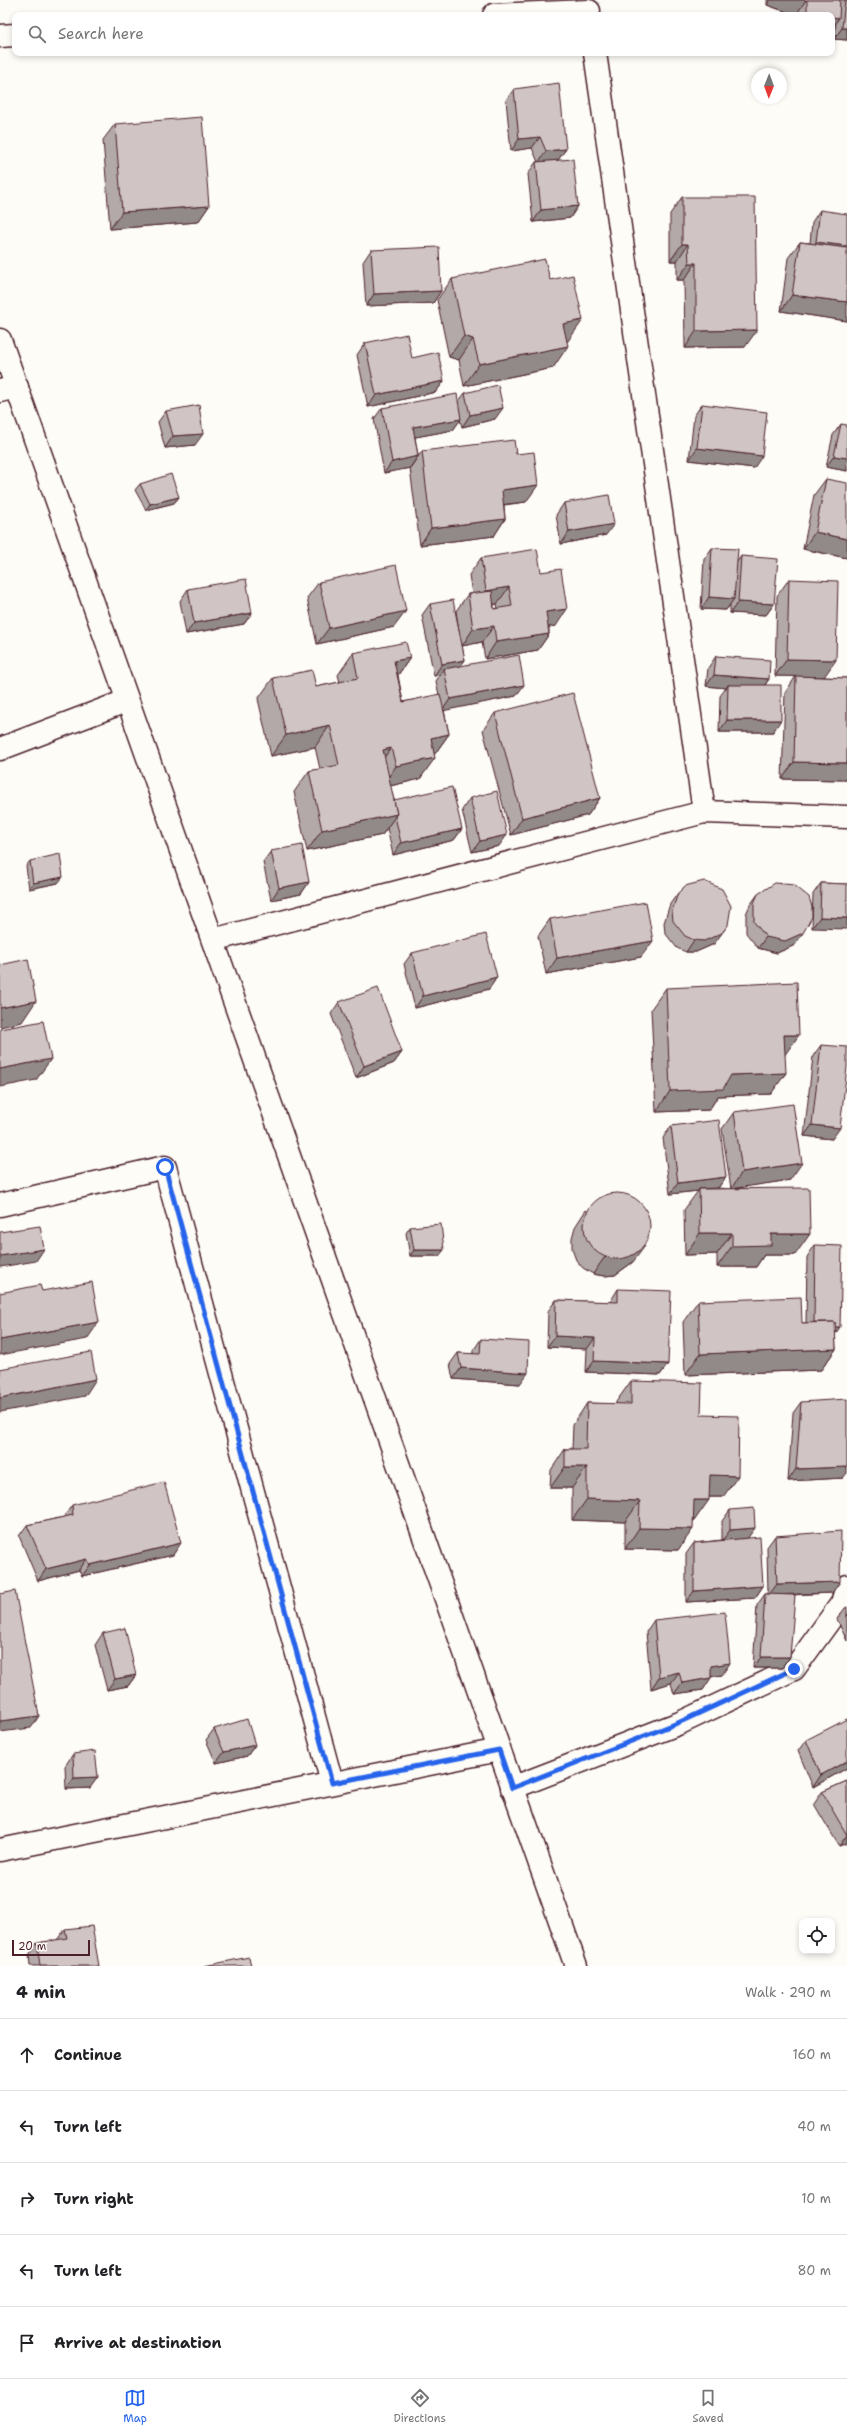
<!DOCTYPE html>
<html lang="en">
<head>
<meta charset="utf-8">
<style>
  :root { --surface:#fff; --page:#f2f2f2; --text:#202124; --muted:#757577; --line:#e0e0e0; --accent:#2563eb }
  body { margin:0; font-family:"Shantell Sans",sans-serif; background:var(--page); color:var(--text) }
  .controls { position:absolute; right:12px; bottom:12px; display:grid; overflow:hidden; border-radius:8px; box-shadow:0 2px 6px #0003 }
  .controls button { width:36px; height:36px; display:grid; place-items:center; padding:0; border:0; border-bottom:1px solid var(--line); background:var(--surface); color:var(--text); font:20px sans-serif }
  .compass { position:absolute; left:751px; top:68px; width:36px; height:36px; border-radius:50%; background:var(--surface); box-shadow:0 2px 6px #0003; rotate:181deg }
  .scale { position:absolute; left:12px; bottom:10px; width:78px; box-sizing:border-box; padding-left:4px; border:2px solid #4a1f2b; border-top:0; font-size:11px; line-height:14px; white-space:nowrap; color:#4a1f2b; -webkit-text-stroke:3px #fdfcf7; paint-order:stroke }
  .stop { position:absolute; width:12px; height:12px; margin:-9px; border:3px solid #2563eb; border-radius:50%; background:#fff }
  .stop.end { background:#2563eb; border-color:#fff; box-shadow:0 1px 4px #0008 }
  .list { margin:0; padding:0; list-style:none }
  h2 { display:flex; justify-content:space-between; align-items:center; height:52px; margin:0; padding:0 16px; font-size:17px }
  h2 small { font-size:13px; font-weight:400; color:var(--muted) }
  .list li { display:grid; grid-template-columns:26px 1fr auto; gap:12px; align-items:center; box-sizing:border-box; height:72px; padding:0 16px; border-top:1px solid var(--line) }
  .list b { display:block; font-size:15px; white-space:nowrap }
  .list em { font-size:13px; font-style:normal; color:var(--muted) }
  .icon { flex:none; width:22px; height:22px; fill:none; stroke:currentColor; stroke-width:2; stroke-linecap:round; stroke-linejoin:round }
  .map { position:relative; flex:none; width:847px; height:1966px; overflow:hidden }
  .search { position:absolute; background:var(--surface); box-shadow:0 2px 6px #0003; left:12px; right:12px; top:12px; height:44px; display:flex; align-items:center; gap:10px; box-sizing:border-box; padding:0 14px; border-radius:8px; color:var(--muted); font-size:15px }
  .sheet { height:412px; background:var(--surface) }
  nav { display:flex; justify-content:space-around; align-items:center; box-sizing:border-box; height:56px; border-top:1px solid var(--line); background:var(--surface); font-size:11px; color:var(--muted) }
  nav a { display:grid; justify-items:center; gap:2px }
  nav .on { color:var(--accent) }
  .map>svg:first-child { display:block }
  .lines { fill:none; stroke-linecap:round; stroke-linejoin:round }
  .street-casing { stroke:#4a1f2b; stroke-width:25 }
  .secondary-casing { stroke:#4a1f2b; stroke-width:25 }
  .street { stroke:#fdfcf7; stroke-width:22 }
  .secondary { stroke:#fdfcf7; stroke-width:22 }
  .wall { fill:#b3a9a9; stroke:#4a1f2b; fill-rule:evenodd }
  .shaded-wall { fill:#928a89; stroke:#4a1f2b }
  .building { fill:#d0c5c4; stroke:#4a1f2b }
  .route { stroke:#2563eb; stroke-width:5 }
</style>
</head>
<body>
<div class="map">
<svg width="847" height="1966" viewBox="0 0 847 1966">
  <rect width="100%" height="100%" fill="#fdfcf7"/>
  <filter id="ink" filterUnits="userSpaceOnUse"><feTurbulence type="fractalNoise" baseFrequency=".025" numOctaves="2"/><feDisplacementMap in="SourceGraphic" scale="8" xChannelSelector="R" yChannelSelector="G"/><feConvolveMatrix kernelMatrix="1 2 1 2 8 2 1 2 1" color-interpolation-filters="sRGB"/></filter>
  <g filter="url(#ink)">
    <g class="lines">
      <defs>
        <g id="street">
          <path d="M494 15 589 11"/>
          <path d="M0 36 15 35"/>
          <path d="M595 53 704 812"/>
          <path d="M0 391 17 387"/>
          <path d="M0 749 126 701"/>
          <path d="M213 940 704 812 847 817"/>
          <path d="M0 1205 165 1167 332 1783"/>
          <path d="M512 1788 680 1723 794 1669 842 1603 847 1586"/>
          <path d="M0 1850 499 1750"/>
        </g>
        <path id="secondary" d="M0 340 576 1966"/>
      </defs>
      <use href="#street" class="street-casing"/>
      <use href="#secondary" class="secondary-casing"/>
      <use href="#street" class="street"/>
      <use href="#secondary" class="secondary"/>
    </g>
    <g class="wall">
      <path d="M767 0H847V40L834 39 836 22 832 15H795L767 5Z"/>
      <path d="M514 89 566 149 558 160 578 206 570 218 533 222 528 174 536 162H538L532 148 511 151 506 100Z"/>
      <path d="M115 124 209 206 198 222 110 229 103 140Z"/>
      <path d="M682 197 745 347 685 348 684 280H677V261H670V214Z"/>
      <path d="M820 210 847 321 781 311 788 258 800 242 810 243 812 222Z"/>
      <path d="M371 250 441 291 433 303 366 306 363 262Z"/>
      <path d="M452 279 550 280 568 341H567L553 368 464 386 459 360 449 357 437 300Z"/>
      <path d="M365 343 412 358 444 381 436 392 368 407 357 355Z"/>
      <path d="M465 393 495 419 462 427 460 420 453 430 415 437 418 456 410 468 384 473 374 419 382 408 458 402Z"/>
      <path d="M702 404 754 468 689 460 694 416Z"/>
      <path d="M166 411 195 445 165 448 158 422Z"/>
      <path d="M841 424 847 471 826 467 833 435Z"/>
      <path d="M422 451 516 454 526 502 504 505 505 519 494 536 420 545 410 468Z"/>
      <path d="M826 479 847 558 803 549 814 495Z"/>
      <path d="M140 484 179 497 174 503 146 510 135 490Z"/>
      <path d="M564 503 606 535 561 544 556 515Z"/>
      <path d="M712 548 737 562 741 556 774 604 766 615 730 613V605L726 610 701 609 704 559Z"/>
      <path d="M481 558 541 572 556 626 549 627V634L538 650 485 659 482 642 462 646 465 660 460 666 516 696 444 710 449 734 434 755 420 779 390 786 394 800 462 829 454 840 393 855 387 828 382 835 307 851 294 792 309 771 320 769 315 747 271 756 258 699 273 678 316 687 340 682 338 675 353 653 410 658 398 675 403 702 439 695 436 681 440 675 434 676 422 615 430 604 461 644 456 611 468 594H472L469 575ZM494 604H497L498 608 494 609Z"/>
      <path d="M789 579 824 677 847 678V780L782 779 785 693 796 676H775L777 596Z"/>
      <path d="M319 582 394 627 317 644 307 598Z"/>
      <path d="M188 589 252 613 244 624 186 634 180 601Z"/>
      <path d="M716 656 769 679 765 685 773 732H719L720 696 726 688 706 686 708 668Z"/>
      <path d="M495 713 600 798 588 815 511 835 483 730Z"/>
      <path d="M470 798 499 846 472 852 462 810Z"/>
      <path d="M271 851 309 882 301 894 271 900 263 862Z"/>
      <path d="M30 861 58 883 29 889 26 866Z"/>
      <path d="M821 883 847 884 812 928 813 894Z"/>
      <path d="M678 893 714 944 696 952H686L677 948 665 933 664 923 670 904Z"/>
      <path d="M758 894 795 945 777 953 758 948 746 933V914L750 905Z"/>
      <path d="M550 919 641 957 546 974 538 936Z"/>
      <path d="M412 953 497 977 489 989 415 1008 404 964Z"/>
      <path d="M666 988 785 1055 771 1094 718 1096 709 1110 656 1112 651 1009Z"/>
      <path d="M339 1002 402 1052 394 1063 356 1078 331 1014Z"/>
      <path d="M821 1045 832 1139 804 1136 813 1056Z"/>
      <path d="M734 1112 790 1180 734 1188 795 1255H764L756 1267H717V1254L685 1255 684 1210 698 1191 670 1194 663 1138 671 1126 726 1177 718 1188 731 1189 722 1129Z"/>
      <path d="M586 1210 633 1262 615 1275 604 1276 593 1274 583 1268 576 1260 572 1249V1238L575 1227Z"/>
      <path d="M410 1227 439 1256H410L406 1233Z"/>
      <path d="M815 1245 835 1334 836 1349 821 1370 685 1375 683 1322 698 1301 802 1323H806L807 1257Z"/>
      <path d="M618 1289 668 1364 660 1375 586 1372 587 1349 547 1347 548 1311 556 1300 610 1302Z"/>
      <path d="M481 1339 520 1384 453 1379 450 1364 458 1353 473 1354V1351Z"/>
      <path d="M631 1381 701 1415 723 1497H709L694 1521H693L678 1550 625 1549V1522L572 1520V1488H550L551 1470 565 1449H572L573 1425 587 1403 616 1404V1402Z"/>
      <path d="M801 1402 843 1478 788 1481 793 1413Z"/>
      <path d="M72 1505 173 1555 82 1576 79 1570 38 1581 19 1536 27 1525 64 1517Z"/>
      <path d="M730 1510 748 1538 763 1586 755 1598 686 1602V1554L694 1543 722 1540V1521Z"/>
      <path d="M775 1536 832 1593 791 1595 790 1657 782 1668H753L757 1605 765 1594H768L767 1547Z"/>
      <path d="M847 1607V1641L837 1619 845 1608Z"/>
      <path d="M654 1620 722 1675 711 1677 703 1690 674 1694 671 1683 651 1689 646 1632Z"/>
      <path d="M103 1633 136 1675 128 1686 107 1690 95 1645Z"/>
      <path d="M214 1729 255 1745 247 1756 216 1763 206 1740Z"/>
      <path d="M806 1740 847 1768 813 1787 798 1751Z"/>
      <path d="M73 1754 90 1788 66 1789 65 1766Z"/>
      <path d="M847 1781V1843L839 1846 814 1804 822 1792Z"/>
      <path d="M65 1929 99 1966H30L29 1955 37 1943 57 1940Z"/>
    </g>
    <g class="shaded-wall">
      <path d="M770 0H806L796 15 767 5Z"/>
      <path d="M832 17 839 18 832 28Z"/>
      <path d="M842 28H847V40L834 39Z"/>
      <path d="M540 137 532 148 511 151 519 139Z"/>
      <path d="M566 149 558 160 538 163 546 151Z"/>
      <path d="M209 206 198 222 110 229 122 212Z"/>
      <path d="M578 206 570 218 533 222 541 210Z"/>
      <path d="M816 242 847 246V259L808 254Z"/>
      <path d="M682 244H688L677 261H670Z"/>
      <path d="M689 263H696L684 280H677Z"/>
      <path d="M441 291 433 303 366 306 374 294Z"/>
      <path d="M792 295 847 302V321L781 311Z"/>
      <path d="M583 320 568 341 548 345 563 324Z"/>
      <path d="M757 330 745 347 685 348 696 331Z"/>
      <path d="M464 336 473 339 459 360 449 357Z"/>
      <path d="M568 346 553 368 464 386 479 364Z"/>
      <path d="M444 381 436 392 368 407 376 395Z"/>
      <path d="M503 408 495 419 462 427 470 415Z"/>
      <path d="M461 419 453 430 405 439 413 427Z"/>
      <path d="M203 434 195 445 165 448 173 436Z"/>
      <path d="M697 448 762 456 754 468 689 460Z"/>
      <path d="M418 456 410 468 384 473 392 462Z"/>
      <path d="M834 456 847 458V471L826 467Z"/>
      <path d="M538 485 526 502 490 506 502 490Z"/>
      <path d="M179 497 174 503 146 510 150 504Z"/>
      <path d="M505 519 494 536 420 545 431 528Z"/>
      <path d="M614 524 606 535 561 544 569 532Z"/>
      <path d="M815 532 847 539V558L803 549Z"/>
      <path d="M509 587 497 604 474 607 486 591Z"/>
      <path d="M709 597 734 599 726 610 701 609Z"/>
      <path d="M738 602 774 604 766 615 730 613Z"/>
      <path d="M567 609 556 626 535 629 546 612Z"/>
      <path d="M406 611 394 627 317 644 329 628Z"/>
      <path d="M252 613 244 624 186 634 194 623Z"/>
      <path d="M494 626 482 642 462 646 473 629Z"/>
      <path d="M549 634 538 650 485 659 496 642Z"/>
      <path d="M410 658 395 679 394 661Z"/>
      <path d="M787 659 836 660 824 677 775 676Z"/>
      <path d="M465 660 457 671 444 669 440 675 434 676 442 664Z"/>
      <path d="M714 675 769 679 761 690 728 685 726 688 706 686Z"/>
      <path d="M524 685 516 696 442 711 450 699Z"/>
      <path d="M727 720H781L773 732H719Z"/>
      <path d="M330 725 315 747 271 756 286 735Z"/>
      <path d="M449 734 434 755 431 738Z"/>
      <path d="M391 748 376 769 383 750Z"/>
      <path d="M435 758 420 779 381 788 396 766Z"/>
      <path d="M794 762 847 763V780L782 779Z"/>
      <path d="M600 798 588 815 511 835 522 818Z"/>
      <path d="M397 814 382 835 307 851 322 830Z"/>
      <path d="M462 829 454 840 393 855 401 843Z"/>
      <path d="M507 835 499 846 472 852 480 841Z"/>
      <path d="M63 877 58 883 29 889 33 883Z"/>
      <path d="M309 882 301 894 271 900 279 888Z"/>
      <path d="M820 917 847 918V929L812 928Z"/>
      <path d="M728 925 714 944 696 952H686L694 940Z"/>
      <path d="M803 933 795 945 777 953 758 948 766 937Z"/>
      <path d="M653 941 641 957 546 974 557 958Z"/>
      <path d="M497 977 489 989 415 1008 423 996Z"/>
      <path d="M36 1001 22 1022 0 1027V1008Z"/>
      <path d="M784 1035H799L784 1056Z"/>
      <path d="M402 1052 394 1063 356 1078 364 1066Z"/>
      <path d="M51 1059 36 1080 0 1087V1069Z"/>
      <path d="M786 1073 771 1094 718 1096 709 1110 656 1112 670 1091 731 1075Z"/>
      <path d="M812 1125 840 1128 832 1139 804 1136Z"/>
      <path d="M802 1163 790 1180 731 1189 742 1172Z"/>
      <path d="M726 1177 718 1188 699 1189 698 1191 670 1194 678 1183Z"/>
      <path d="M700 1233H732L717 1254 685 1255Z"/>
      <path d="M771 1234H810L795 1255H764L756 1267H717L732 1246Z"/>
      <path d="M645 1246 633 1262 615 1275 604 1276 593 1274 604 1258Z"/>
      <path d="M44 1249 36 1261 0 1267V1256Z"/>
      <path d="M414 1250H444L439 1256H410Z"/>
      <path d="M99 1322 87 1339 0 1355V1340Z"/>
      <path d="M814 1326 840 1327 832 1339Z"/>
      <path d="M555 1336 595 1338 587 1349 547 1347Z"/>
      <path d="M836 1349 821 1370 685 1375 700 1354Z"/>
      <path d="M594 1361 668 1364 660 1375 586 1372Z"/>
      <path d="M461 1368 528 1373 520 1384 453 1379Z"/>
      <path d="M96 1379 85 1396 0 1412V1398Z"/>
      <path d="M565 1467H587L572 1488H550Z"/>
      <path d="M847 1467V1473L843 1478 788 1481 796 1469Z"/>
      <path d="M710 1475 738 1476 723 1497H695Z"/>
      <path d="M587 1499 640 1501 625 1522 572 1520Z"/>
      <path d="M694 1500H709L694 1521H679Z"/>
      <path d="M639 1528 693 1529 678 1550 625 1549Z"/>
      <path d="M755 1528 747 1539 722 1541 730 1530Z"/>
      <path d="M181 1543 173 1555 82 1576 90 1565Z"/>
      <path d="M87 1559 79 1570 38 1581 46 1569Z"/>
      <path d="M840 1582 832 1593 769 1595 777 1584Z"/>
      <path d="M763 1586 755 1598 686 1602 694 1591Z"/>
      <path d="M761 1657H790L782 1668H753Z"/>
      <path d="M730 1663 722 1675 703 1678 711 1666Z"/>
      <path d="M679 1672 671 1683 651 1689 659 1677Z"/>
      <path d="M136 1675 128 1686 107 1690 115 1679Z"/>
      <path d="M711 1678 703 1690 674 1694 682 1683Z"/>
      <path d="M39 1716 31 1728 0 1732V1721Z"/>
      <path d="M255 1745 247 1756 216 1763 224 1752Z"/>
      <path d="M847 1761V1768L813 1787 821 1775Z"/>
      <path d="M98 1777 90 1788 66 1789 74 1778Z"/>
      <path d="M847 1835V1843L839 1846Z"/>
    </g>
    <g class="building">
      <path d="M807 0H840L839 18 832 17V15H807Z"/>
      <path d="M845 0H847V28H842Z"/>
      <path d="M559 83 566 149 546 151 540 137 519 139 514 89Z"/>
      <path d="M202 117 209 206 122 212 115 124Z"/>
      <path d="M573 159 578 206 541 210 536 162Z"/>
      <path d="M682 197H755L757 330 696 331V263H689L688 244H682Z"/>
      <path d="M820 210 847 214V246L816 242Z"/>
      <path d="M800 242 847 248V302L792 295Z"/>
      <path d="M439 247 441 291 374 294 371 250Z"/>
      <path d="M545 259 550 280 573 275 583 320 563 324 568 346 479 364 473 339 464 336 452 279Z"/>
      <path d="M407 334 412 358 438 352 444 381 376 395 365 343Z"/>
      <path d="M498 385 503 408 470 415 465 393Z"/>
      <path d="M457 394 461 419 413 427 418 456 392 462 382 408Z"/>
      <path d="M702 404 767 412 762 456 697 448Z"/>
      <path d="M199 405 203 434 173 436 166 411Z"/>
      <path d="M841 424 847 425V458L834 456Z"/>
      <path d="M514 440 516 454 534 452 538 485 502 490 505 519 431 528 422 451Z"/>
      <path d="M171 474 179 497 150 504 140 484Z"/>
      <path d="M826 479 847 483V539L815 532Z"/>
      <path d="M609 495 614 524 569 532 564 503Z"/>
      <path d="M712 548 738 549 734 599 709 597Z"/>
      <path d="M537 549 541 572 561 569 567 609 546 612 549 634 496 642 494 626 473 629 468 594 492 591 494 609 512 606 509 587 486 591 481 558Z"/>
      <path d="M741 556 778 559 774 604 738 602Z"/>
      <path d="M396 565 406 611 329 628 319 582Z"/>
      <path d="M246 579 252 613 194 623 188 589Z"/>
      <path d="M789 579 838 581 836 660 787 659Z"/>
      <path d="M453 600 465 660 442 664 430 604Z"/>
      <path d="M406 642 410 658 394 661 403 702 440 694 449 734 431 738 435 758 396 766 391 748 383 750 397 814 322 830 309 771 339 765 330 725 286 735 273 678 312 670 316 687 358 678 353 653Z"/>
      <path d="M519 655 524 685 450 699 444 669Z"/>
      <path d="M716 656 770 660 769 679 714 675Z"/>
      <path d="M796 676 847 678V763L794 762Z"/>
      <path d="M728 685H781V720H727Z"/>
      <path d="M573 693 600 798 522 818 495 713Z"/>
      <path d="M452 787 462 829 401 843 395 816 397 814 394 800Z"/>
      <path d="M497 791 507 835 480 841 470 798Z"/>
      <path d="M302 845 309 882 279 888 271 851Z"/>
      <path d="M60 854 63 877 33 883 30 861Z"/>
      <path d="M704 881 722 889 731 906 728 925 722 933 704 941 694 940 685 936 673 921 672 911 678 893 685 886Z"/>
      <path d="M775 883 794 885 809 897 812 907V917L803 933 785 941 766 937 754 922V903L758 894Z"/>
      <path d="M821 883 847 884V918L820 917Z"/>
      <path d="M646 902 653 941 557 958 550 919Z"/>
      <path d="M486 934 497 977 423 996 412 953Z"/>
      <path d="M28 959 36 1001 0 1008V965Z"/>
      <path d="M797 982 799 1035H784L786 1073 731 1075 723 1089 670 1091 666 988Z"/>
      <path d="M378 988 402 1052 364 1066 339 1002Z"/>
      <path d="M43 1021 51 1059 0 1069V1029Z"/>
      <path d="M821 1045 847 1047V1067L840 1128 812 1125Z"/>
      <path d="M793 1104 802 1163 742 1172 734 1112Z"/>
      <path d="M719 1120 726 1177 678 1183 671 1126Z"/>
      <path d="M809 1188 810 1234H771V1245L732 1246V1233H700L699 1189Z"/>
      <circle cx="617" cy="1226" r="33"/>
      <path d="M441 1224 444 1250H414L410 1227Z"/>
      <path d="M40 1226 44 1249 0 1256V1232Z"/>
      <path d="M815 1245 842 1246 840 1327H835V1322H814Z"/>
      <path d="M92 1282 99 1322 0 1340V1293L40 1285 42 1291Z"/>
      <path d="M618 1289 671 1291 668 1364 594 1361 595 1338 555 1336 556 1300 618 1302Z"/>
      <path d="M801 1297 802 1323 835 1322 836 1349 700 1354 698 1301Z"/>
      <path d="M481 1339 529 1342 528 1373 461 1368 458 1353 480 1354Z"/>
      <path d="M91 1352 96 1379 0 1398V1369Z"/>
      <path d="M631 1381 702 1383 701 1415 739 1416 738 1476 710 1475 709 1500H694L693 1529 639 1528 640 1501 587 1499V1467H565V1449H586L587 1403 631 1404Z"/>
      <path d="M847 1399V1467L796 1469 801 1402Z"/>
      <path d="M164 1482 181 1543 90 1565 87 1559 46 1569 27 1525 73 1515 72 1505Z"/>
      <path d="M754 1508 755 1528 730 1530V1510Z"/>
      <path d="M841 1531 840 1582 777 1584 775 1536Z"/>
      <path d="M760 1537 763 1586 694 1591V1543Z"/>
      <path d="M15 1591 39 1716 0 1721V1594Z"/>
      <path d="M765 1594 795 1595 790 1657H761Z"/>
      <path d="M725 1612 730 1663 711 1666V1678L682 1683 679 1672 659 1677 654 1620Z"/>
      <path d="M125 1628 136 1675 115 1679 103 1633Z"/>
      <path d="M247 1719 255 1745 224 1752 214 1729Z"/>
      <path d="M847 1719V1761L821 1775 806 1740Z"/>
      <path d="M95 1751 98 1777 74 1778 73 1754Z"/>
      <path d="M847 1781V1835L822 1792Z"/>
      <path d="M92 1926 99 1966H40L37 1943 67 1938 65 1929Z"/>
      <path d="M249 1957 251 1966H204Z"/>
    </g>
  </g>
  <g class="lines" filter="url(#ink)">
    <path class="route" d="M165 1167 332 1783 499 1750 512 1788 680 1722 794 1669"/>
  </g>
</svg>
<div class="controls">
<button><svg class="icon" aria-label="locate" viewBox="0 0 24 24"><circle cx="12" cy="12" r="6"/><path d="M12 2v4M12 18v4M2 12h4M18 12h4"/></svg></button>
</div>
<svg class="compass" viewBox="-18 -18 36 36"><path d="M0-13l5 13h-10z" fill="#e53935"/><path d="M0 13l5-13h-10z" fill="#757577"/></svg>
<div class="scale">20 m</div>
<div class="stop" style="left:165px;top:1167px"></div>
<div class="stop end" style="left:794px;top:1669px"></div>
<div class="search"><svg class="icon" aria-label="search" viewBox="0 0 24 24"><circle cx="10" cy="10" r="6"/><path d="M15 15l6 6"/></svg>Search here</div>
</div>
<section class="sheet">
<h2>4 min<small>Walk · 290 m</small></h2>
<ul class="list">
<li><svg class="icon" aria-label="ahead" viewBox="0 0 24 24"><path d="M12 20V5M6 11l6-6 6 6"/></svg><div><b>Continue</b></div><em>160 m</em></li>
<li><svg class="icon" aria-label="left" viewBox="0 0 24 24"><path d="M17 20v-9H6M10 6l-5 5 5 5"/></svg><div><b>Turn left</b></div><em>40 m</em></li>
<li><svg class="icon" aria-label="right" viewBox="0 0 24 24"><path d="M7 20v-9h11M14 6l5 5-5 5"/></svg><div><b>Turn right</b></div><em>10 m</em></li>
<li><svg class="icon" aria-label="left" viewBox="0 0 24 24"><path d="M17 20v-9H6M10 6l-5 5 5 5"/></svg><div><b>Turn left</b></div><em>80 m</em></li>
<li><svg class="icon" aria-label="arrive" viewBox="0 0 24 24"><path d="M6 21V4h12l-3 4 3 4H6"/></svg><div><b>Arrive at destination</b></div></li>
</ul>
</section>
<nav>
<a class="on"><svg class="icon" aria-label="map" viewBox="0 0 24 24"><path d="M3 6l6-2 6 2 6-2v14l-6 2-6-2-6 2zM9 4v14M15 6v14"/></svg>Map</a>
<a><svg class="icon" aria-label="directions" viewBox="0 0 24 24"><path d="M12 3l9 9-9 9-9-9zM9 14v-3h6M13 9l2 2-2 2"/></svg>Directions</a>
<a><svg class="icon" aria-label="saved" viewBox="0 0 24 24"><path d="M7 4h10v16l-5-4-5 4z"/></svg>Saved</a>
</nav>
</body>
</html>
